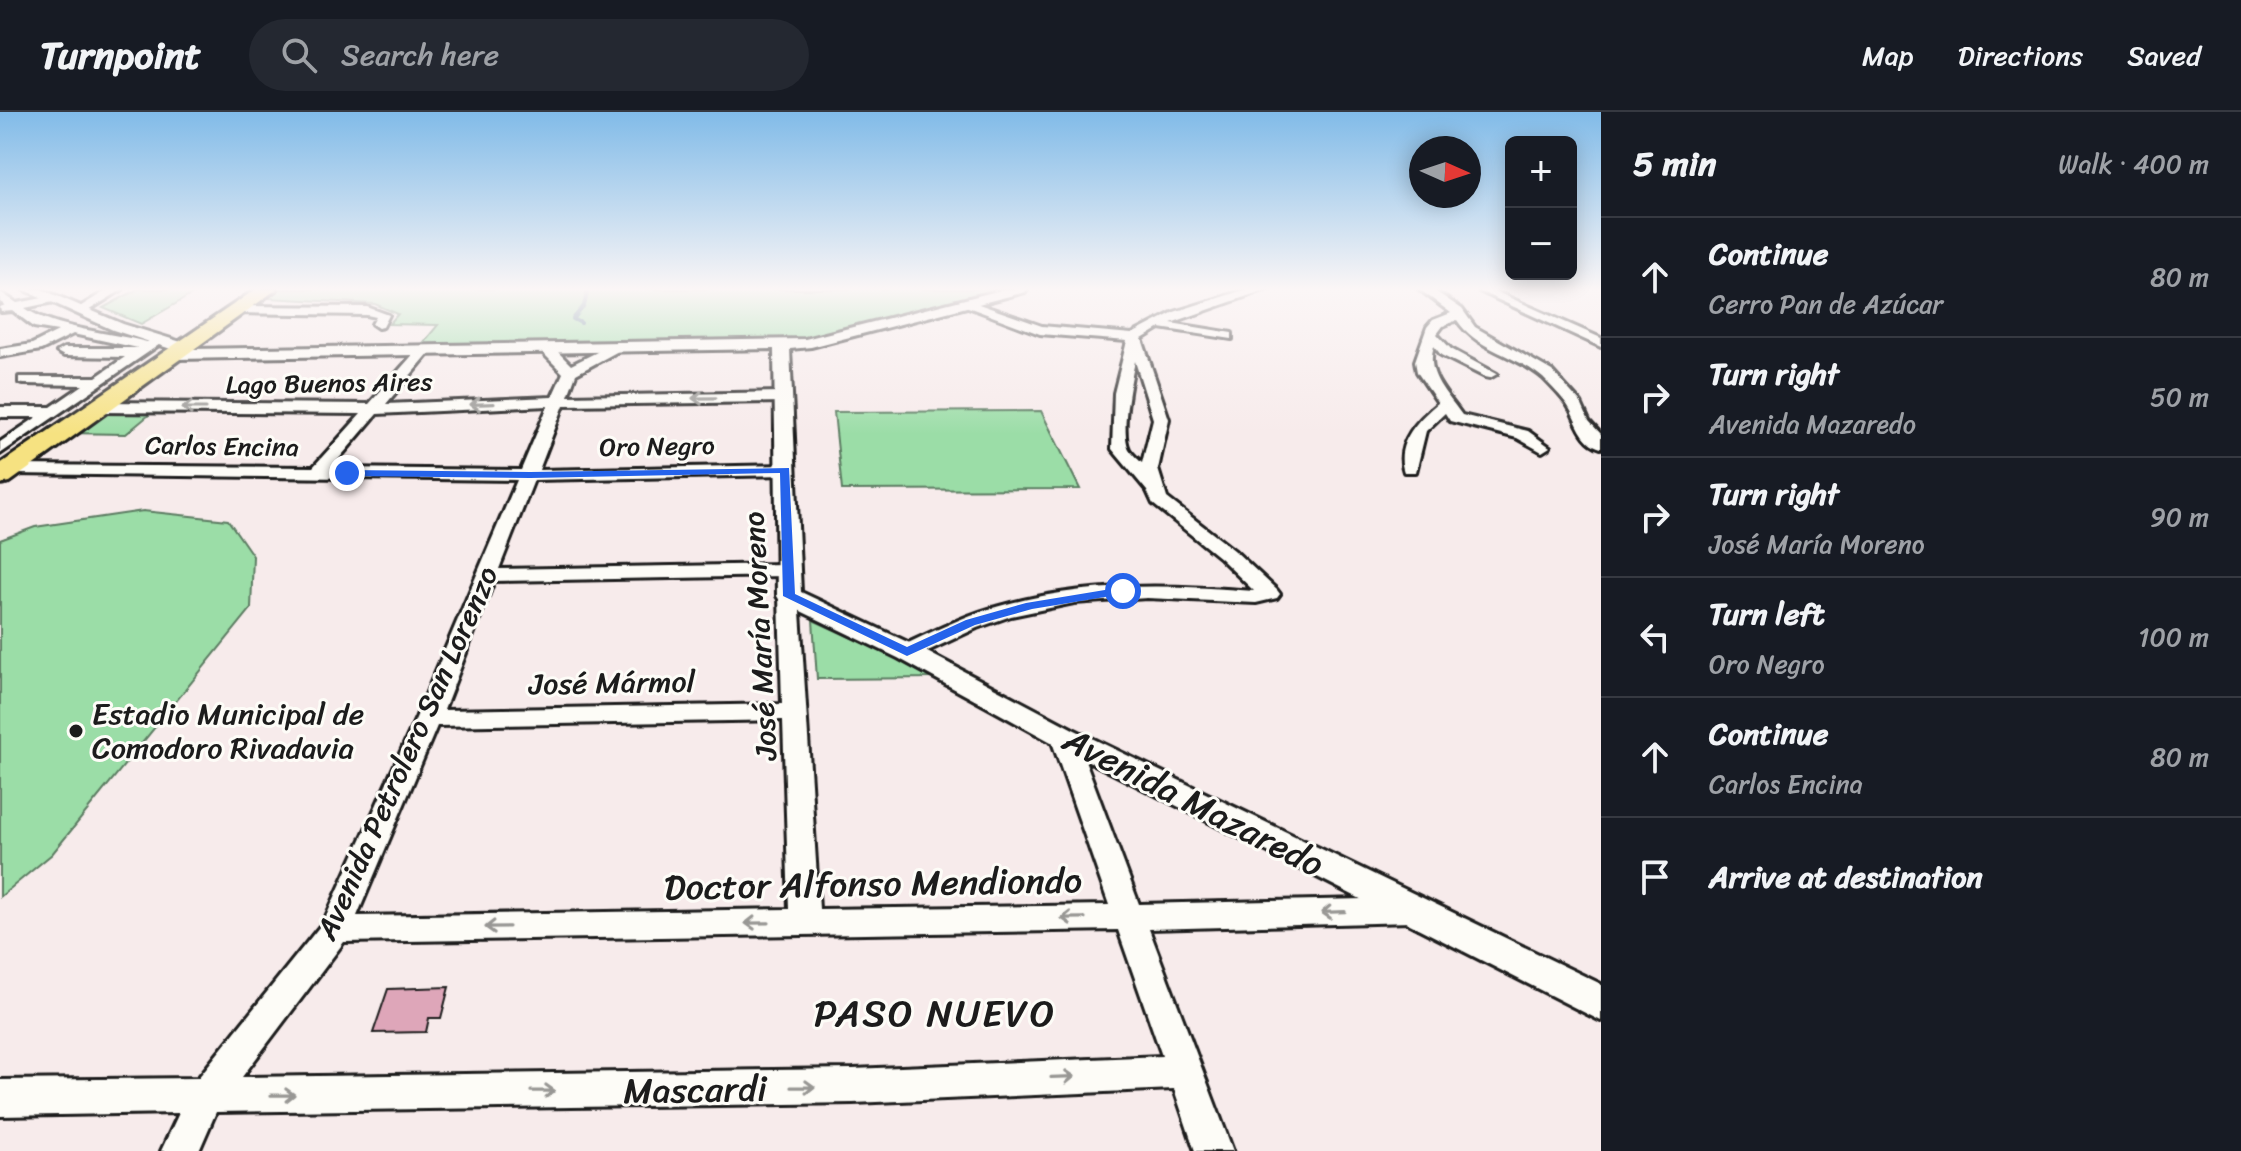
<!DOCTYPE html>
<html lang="en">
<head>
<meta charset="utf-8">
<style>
  :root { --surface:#171b24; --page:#242831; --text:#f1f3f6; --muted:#9ea1a6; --line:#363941 }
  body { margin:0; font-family:Sriracha,sans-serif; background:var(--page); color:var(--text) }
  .controls { position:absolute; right:24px; top:24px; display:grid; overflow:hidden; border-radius:12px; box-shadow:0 4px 20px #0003 }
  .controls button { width:72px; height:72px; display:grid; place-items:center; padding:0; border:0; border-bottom:2px solid var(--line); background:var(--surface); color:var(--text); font:40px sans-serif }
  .compass { position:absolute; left:1409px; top:24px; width:72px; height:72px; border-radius:50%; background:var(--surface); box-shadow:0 4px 20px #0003; rotate:93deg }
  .stop { position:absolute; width:24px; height:24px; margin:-18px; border:6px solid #2563eb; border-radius:50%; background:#fff }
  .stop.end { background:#2563eb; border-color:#fff; box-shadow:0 2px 8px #0008 }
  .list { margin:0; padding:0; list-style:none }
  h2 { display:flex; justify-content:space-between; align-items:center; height:104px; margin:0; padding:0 32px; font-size:34px }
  h2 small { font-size:26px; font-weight:400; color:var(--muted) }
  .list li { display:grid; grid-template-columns:52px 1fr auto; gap:24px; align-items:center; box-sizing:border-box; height:120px; padding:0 32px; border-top:2px solid var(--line) }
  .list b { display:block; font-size:30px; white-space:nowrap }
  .list p { margin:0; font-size:26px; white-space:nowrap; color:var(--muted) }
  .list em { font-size:26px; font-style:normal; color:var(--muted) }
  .icon { flex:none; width:44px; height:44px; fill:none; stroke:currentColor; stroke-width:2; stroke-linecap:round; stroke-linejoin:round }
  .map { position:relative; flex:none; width:1601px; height:1039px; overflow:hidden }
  header { display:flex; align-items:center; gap:48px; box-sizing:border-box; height:112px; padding:0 40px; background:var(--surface); border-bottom:2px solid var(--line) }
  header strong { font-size:38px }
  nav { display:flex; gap:44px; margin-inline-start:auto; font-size:28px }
  .search { width:560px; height:72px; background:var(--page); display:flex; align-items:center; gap:20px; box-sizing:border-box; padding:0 28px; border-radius:44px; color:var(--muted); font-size:30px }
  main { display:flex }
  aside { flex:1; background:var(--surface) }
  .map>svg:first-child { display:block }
  .green { fill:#9bdda7; stroke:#5c7c62; stroke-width:2 }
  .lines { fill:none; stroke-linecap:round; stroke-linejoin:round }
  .stream { stroke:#5c8296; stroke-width:4 }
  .building { fill:#dea6b9; stroke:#1c1c1c; stroke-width:2 }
  .minor-casing { stroke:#1c1c1c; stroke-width:6 }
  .tertiary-casing { stroke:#1c1c1c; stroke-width:6 }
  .primary-casing { stroke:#1c1c1c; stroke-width:6 }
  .minor { fill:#fdfcf7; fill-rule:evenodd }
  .tertiary { fill:#fdfcf7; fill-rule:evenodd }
  .primary { fill:#f6e281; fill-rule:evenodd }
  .oneway { stroke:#989794 }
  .route { fill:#2563eb }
  .poi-dot { fill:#1c1c1c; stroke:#fdfcf7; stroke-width:3 }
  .labels { text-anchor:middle; stroke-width:6; stroke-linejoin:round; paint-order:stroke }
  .far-street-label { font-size:26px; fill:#1c1c1c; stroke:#fdfcf7 }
  .street-label { font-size:30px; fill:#1c1c1c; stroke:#fdfcf7 }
  .poi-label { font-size:30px; fill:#1c1c1c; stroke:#fdfcf7; text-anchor:start }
  .near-street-label { font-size:36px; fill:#1c1c1c; stroke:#fdfcf7 }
  .near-neighbourhood-label { font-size:38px; letter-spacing:2px; fill:#1c1c1c; stroke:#fdfcf7 }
</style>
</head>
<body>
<header>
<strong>Turnpoint</strong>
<div class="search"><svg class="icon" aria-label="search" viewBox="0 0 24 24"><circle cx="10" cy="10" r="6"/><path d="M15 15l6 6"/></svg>Search here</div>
<nav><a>Map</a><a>Directions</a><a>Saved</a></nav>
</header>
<main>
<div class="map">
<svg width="1601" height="1039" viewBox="0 0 1601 1039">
  <rect width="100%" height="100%" fill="#f7ebeb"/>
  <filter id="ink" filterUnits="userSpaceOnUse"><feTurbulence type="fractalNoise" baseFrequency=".0125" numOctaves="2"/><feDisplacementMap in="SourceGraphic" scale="16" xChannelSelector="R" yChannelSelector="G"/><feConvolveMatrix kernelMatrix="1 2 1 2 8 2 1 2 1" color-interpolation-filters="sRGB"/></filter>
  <g filter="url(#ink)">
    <g class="green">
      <path d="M138 177H201L141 212 103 196Z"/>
      <path d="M280 177H1009L923 200 801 227 419 236 438 213 389 212 398 202 375 192 268 186Z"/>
      <path d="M101 297 155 298 126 322 66 321Z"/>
      <path d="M1041 299 1080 377 842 378 834 300Z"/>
      <path d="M143 399 228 408 253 444 251 497 52 742 0 785V428L35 415Z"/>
      <path d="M813 508 940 566 817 567Z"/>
    </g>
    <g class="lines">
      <path class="stream" d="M581 211 573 207 584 194 588 177"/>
    </g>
    <path class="building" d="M449 875 441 906H429L426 920 373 921 388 877Z"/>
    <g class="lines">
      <defs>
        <g id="minor">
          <path d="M109 177H123L83 202 73 199Z"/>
          <path d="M1247 177H1267L1171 211 1232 221V227L1160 216 1142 227 1169 307 1158 357 1167 386 1234 438 1277 478 1280 482 1277 486 1256 491 1147 486 1074 491 1011 504 977 516 915 545H899L896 540 899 535C931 521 962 504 996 495 1080 470 1168 472 1254 479L1220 446 1153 392 1147 379 1112 337 1114 281 1127 229 1040 222 960 192 970 189 1042 214 1132 222 1174 200ZM1135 249 1153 307 1142 351C1138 347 1132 342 1129 337 1120 319 1131 268 1135 249Z"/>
          <path d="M1419 177H1432L1462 197 1475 215 1552 259 1581 291 1589 309 1601 322V336C1581 331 1577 308 1568 294 1562 285 1551 274 1543 266 1517 243 1476 238 1457 208L1443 214 1437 222 1451 237 1497 262 1490 266 1485 265 1441 243 1434 234C1425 262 1446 280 1462 303L1528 319 1550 335 1542 340 1517 326 1450 309 1445 301 1426 319 1416 360H1404C1394 332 1418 307 1438 291L1417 260 1415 249 1427 215 1433 208 1451 201Z"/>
          <path d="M1475 177H1490L1601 226V235Z"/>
          <path d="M0 180 17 191 53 184V190L25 196C54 217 110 220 147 230L159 224 166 228 0 342V330L37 305H0V295H51L83 273 24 272 19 271V265H96L125 245 64 244 57 240 64 236H138L73 222 41 238 0 245V237L32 232 58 219 34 215 13 199 1 200 0 195 5 193 0 190Z"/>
          <path d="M240 194 367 195 389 203 383 215 378 216 372 212 376 205 367 203 236 201 234 198Z"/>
          <path d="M617 230 622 231V237L576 262 568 284 782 280 790 285 782 290 564 293 539 358 785 353 794 358 785 363 534 368 499 457 787 452 797 458 787 464 494 469 444 598 782 592 779 484 789 478 799 484 819 797 1109 793 1050 624 1054 618 1063 615 1072 618 1076 624 1139 792 1411 786 1422 789 1426 798 1422 807 1411 810 1149 817 1233 1039H1195L1174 977 853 991 216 1000 199 1039H161L179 1001 0 1004V968L198 966 324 809 416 606 517 368 10 362 4 361 1 357 4 353 313 355 361 302 99 300 91 295 99 290 369 292 418 237 423 236 430 240 386 292 552 285 563 261 543 241V235H553L571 253ZM548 294 521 358 331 356 377 302ZM783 608 789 797 357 804 437 614ZM1118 818 1162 944 853 957 242 965 344 830Z"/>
        </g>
        <path id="tertiary" d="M23 177H41L123 212 191 233 192 237 805 227 1005 177H1027L1025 180 811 235 790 237 801 480 916 534 1073 617 1601 872V909L1053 631 898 546 780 489 777 484 774 237 176 247 168 242 174 238 113 218Z"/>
        <path id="primary" d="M256 177H277L10 370 0 372V352Z"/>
      </defs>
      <use href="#minor" class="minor-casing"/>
      <use href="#tertiary" class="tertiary-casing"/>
      <use href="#primary" class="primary-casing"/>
      <use href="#minor" class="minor"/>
      <use href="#tertiary" class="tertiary"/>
      <use href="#primary" class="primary"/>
    </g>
    <defs><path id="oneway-shaft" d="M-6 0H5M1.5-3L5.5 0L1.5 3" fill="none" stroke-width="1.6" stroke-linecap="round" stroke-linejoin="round" transform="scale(2)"/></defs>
    <g class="oneway">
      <use href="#oneway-shaft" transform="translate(704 286) rotate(179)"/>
      <use href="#oneway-shaft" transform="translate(482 292) rotate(178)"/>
      <use href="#oneway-shaft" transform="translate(194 296) rotate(-180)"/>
      <use href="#oneway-shaft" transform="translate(1333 800) rotate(178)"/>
      <use href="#oneway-shaft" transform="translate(1073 806) rotate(179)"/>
      <use href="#oneway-shaft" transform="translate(757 811) rotate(179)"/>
      <use href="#oneway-shaft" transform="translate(497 815) rotate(179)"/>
      <use href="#oneway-shaft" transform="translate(1063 965) rotate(-2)"/>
      <use href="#oneway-shaft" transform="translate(803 975) rotate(-1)"/>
      <use href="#oneway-shaft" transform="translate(543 979) rotate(-1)"/>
      <use href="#oneway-shaft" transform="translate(283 983) rotate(-1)"/>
    </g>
  </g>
  <linearGradient id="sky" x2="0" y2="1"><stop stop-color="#81bbe8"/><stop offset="0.55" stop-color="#fbf6f6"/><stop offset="1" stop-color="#fbf6f6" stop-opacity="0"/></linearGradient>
  <rect width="1601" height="322" fill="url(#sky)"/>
  <path class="route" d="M789 356 795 482 907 535 966 508 1026 491 1123 475 1129 479 1123 482 1032 497 975 513 907 544 783 484 780 361 530 366 347 364 342 361 347 358 530 360Z"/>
  <circle class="poi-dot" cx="76" cy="619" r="8"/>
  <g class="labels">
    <g class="far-street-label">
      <text transform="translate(329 271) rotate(-1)" y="9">Lago Buenos Aires</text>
      <text transform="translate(222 334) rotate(1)" y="9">Carlos Encina</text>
      <text transform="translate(657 334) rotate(-1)" y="9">Oro Negro</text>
    </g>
    <g class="street-label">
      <text transform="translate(760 524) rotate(-93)" y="10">José María Moreno</text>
      <text transform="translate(612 571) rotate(-1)" y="10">José Mármol</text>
      <text transform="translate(407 641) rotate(-66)" y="10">Avenida Petrolero San Lorenzo</text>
    </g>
    <g class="poi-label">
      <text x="92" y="612">Estadio Municipal de<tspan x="92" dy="34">Comodoro Rivadavia</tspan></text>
    </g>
    <g class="near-street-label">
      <text transform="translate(1194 689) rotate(27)" y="13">Avenida Mazaredo</text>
      <text transform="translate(873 771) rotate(-1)" y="13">Doctor Alfonso Mendiondo</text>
      <text transform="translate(695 977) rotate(-1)" y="13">Mascardi</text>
    </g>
    <g class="near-neighbourhood-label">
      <text x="935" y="914">PASO NUEVO</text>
    </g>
  </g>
</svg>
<div class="controls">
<button>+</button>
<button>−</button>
</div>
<svg class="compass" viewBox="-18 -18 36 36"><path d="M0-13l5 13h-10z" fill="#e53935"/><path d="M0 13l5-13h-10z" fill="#9ea1a6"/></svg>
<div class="stop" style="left:1123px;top:479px"></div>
<div class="stop end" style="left:347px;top:361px"></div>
</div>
<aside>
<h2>5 min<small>Walk · 400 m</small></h2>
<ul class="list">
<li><svg class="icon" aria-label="ahead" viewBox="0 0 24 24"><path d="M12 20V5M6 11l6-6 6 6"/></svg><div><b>Continue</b><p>Cerro Pan de Azúcar</p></div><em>80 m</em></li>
<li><svg class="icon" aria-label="right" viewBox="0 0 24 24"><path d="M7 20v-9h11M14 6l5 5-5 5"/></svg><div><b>Turn right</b><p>Avenida Mazaredo</p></div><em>50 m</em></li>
<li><svg class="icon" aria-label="right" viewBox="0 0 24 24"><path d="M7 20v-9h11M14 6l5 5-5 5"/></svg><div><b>Turn right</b><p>José María Moreno</p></div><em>90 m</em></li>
<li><svg class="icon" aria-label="left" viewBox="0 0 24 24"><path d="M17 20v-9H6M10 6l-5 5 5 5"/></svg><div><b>Turn left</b><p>Oro Negro</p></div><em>100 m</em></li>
<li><svg class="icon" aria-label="ahead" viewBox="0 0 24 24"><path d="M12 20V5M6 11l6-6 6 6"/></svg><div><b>Continue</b><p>Carlos Encina</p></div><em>80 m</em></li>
<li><svg class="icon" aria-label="arrive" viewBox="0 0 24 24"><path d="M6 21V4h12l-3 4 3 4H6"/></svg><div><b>Arrive at destination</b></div></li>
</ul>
</aside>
</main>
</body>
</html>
